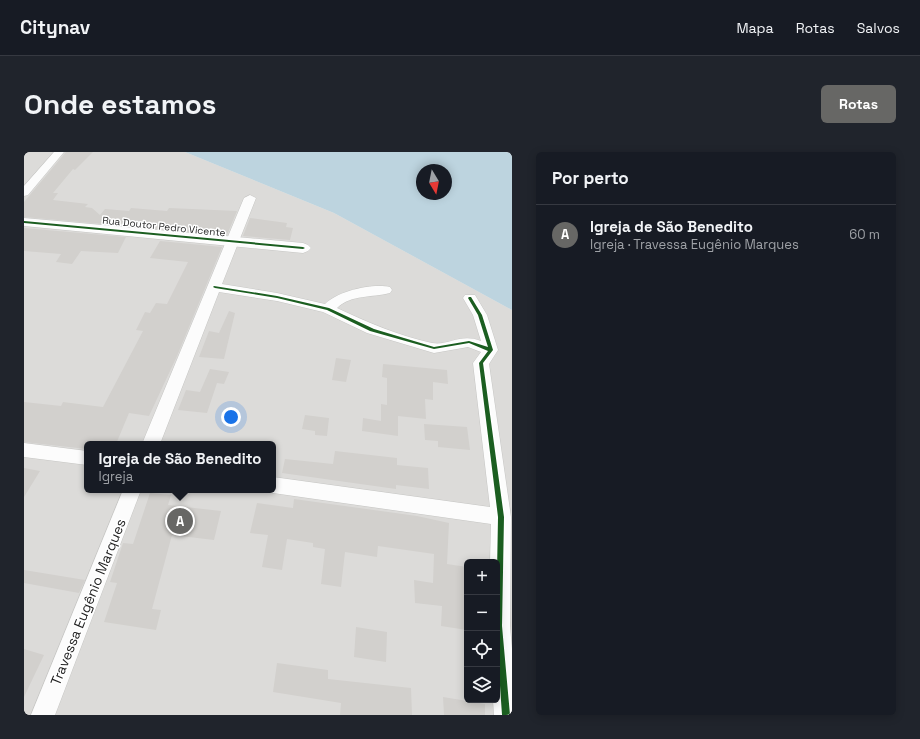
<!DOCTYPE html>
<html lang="pt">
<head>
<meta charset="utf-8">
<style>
  :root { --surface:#171b24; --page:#20242c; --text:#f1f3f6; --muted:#9ea1a6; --line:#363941; --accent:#676765 }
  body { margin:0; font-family:"Space Grotesk",sans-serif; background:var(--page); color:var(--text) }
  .controls { position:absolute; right:12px; bottom:12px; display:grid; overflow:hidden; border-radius:6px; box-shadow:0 2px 10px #0003 }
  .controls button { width:36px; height:36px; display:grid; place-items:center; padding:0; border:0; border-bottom:1px solid var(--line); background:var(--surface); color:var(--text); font:20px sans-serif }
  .compass { position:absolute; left:392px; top:12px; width:36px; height:36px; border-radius:50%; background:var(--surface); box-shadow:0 2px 10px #0003; rotate:170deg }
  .you { position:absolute; left:207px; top:265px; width:14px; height:14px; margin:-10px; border:3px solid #fff; border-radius:50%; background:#1a73e8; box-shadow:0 0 0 6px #1a73e833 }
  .badge { display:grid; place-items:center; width:26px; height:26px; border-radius:50%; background:var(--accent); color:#fff; font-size:13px; font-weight:700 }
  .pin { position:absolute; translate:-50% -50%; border:2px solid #fff; box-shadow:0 1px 4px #0006 }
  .popup { position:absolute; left:60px; top:289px; width:192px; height:52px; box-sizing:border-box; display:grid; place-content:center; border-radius:6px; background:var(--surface); filter:drop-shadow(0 1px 3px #0005); font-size:13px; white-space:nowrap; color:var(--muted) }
  .popup b { font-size:15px; color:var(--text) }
  .popup::after { content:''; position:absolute; left:50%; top:100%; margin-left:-8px; border:8px solid transparent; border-top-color:var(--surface) }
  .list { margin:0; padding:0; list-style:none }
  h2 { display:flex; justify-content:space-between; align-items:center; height:52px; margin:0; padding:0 16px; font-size:17px }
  h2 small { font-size:13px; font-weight:400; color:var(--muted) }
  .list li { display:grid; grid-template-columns:26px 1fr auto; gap:12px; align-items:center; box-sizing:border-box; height:60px; padding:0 16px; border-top:1px solid var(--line) }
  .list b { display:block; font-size:15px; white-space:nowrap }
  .list p { margin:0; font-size:13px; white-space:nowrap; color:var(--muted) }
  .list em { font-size:13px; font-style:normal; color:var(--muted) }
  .icon { flex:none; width:22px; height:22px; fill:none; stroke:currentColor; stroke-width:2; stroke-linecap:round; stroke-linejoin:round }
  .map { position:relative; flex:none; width:488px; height:563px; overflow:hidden; border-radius:6px }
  header { display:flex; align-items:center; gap:24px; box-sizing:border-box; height:56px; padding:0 20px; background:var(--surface); border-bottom:1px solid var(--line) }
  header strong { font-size:19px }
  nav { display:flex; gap:22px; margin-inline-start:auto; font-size:14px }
  .intro { display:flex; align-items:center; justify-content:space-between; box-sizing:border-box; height:96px; padding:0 24px }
  h1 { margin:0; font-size:28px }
  .button { padding:10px 18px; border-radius:6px; background:var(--accent); color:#fff; font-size:14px; font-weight:700 }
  main { display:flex; gap:24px; padding:0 24px }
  aside { flex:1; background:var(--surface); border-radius:6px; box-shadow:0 2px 10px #0003 }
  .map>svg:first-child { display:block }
  .residential { fill:#dcdbd9; fill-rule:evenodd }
  .water { fill:#bdd4df; fill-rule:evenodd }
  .building { fill:#d2d0cd }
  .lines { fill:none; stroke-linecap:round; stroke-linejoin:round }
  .minor-casing { stroke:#c6c6c4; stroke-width:1 }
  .tertiary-casing { stroke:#c6c6c4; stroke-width:1 }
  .minor { fill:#fcfcfc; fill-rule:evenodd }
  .tertiary { fill:#fcfcfc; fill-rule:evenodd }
  .cycleway-casing { stroke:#fff; stroke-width:3 }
  .cycleway { fill:#1b5e20; fill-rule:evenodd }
  .labels { text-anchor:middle; stroke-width:3; stroke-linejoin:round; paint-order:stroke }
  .far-street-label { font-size:10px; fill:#1f1f1f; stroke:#fff }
  .near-street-label { font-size:14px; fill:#1f1f1f; stroke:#fff }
</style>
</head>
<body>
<header>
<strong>Citynav</strong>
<nav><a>Mapa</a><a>Rotas</a><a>Salvos</a></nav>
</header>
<div class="intro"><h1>Onde estamos</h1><a class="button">Rotas</a></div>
<main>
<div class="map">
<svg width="488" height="563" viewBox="0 0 488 563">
  <rect width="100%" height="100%" fill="#edece8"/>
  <path class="residential" d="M0 0H161L310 61 488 158V563H0ZM63 292H249V338H63ZM443 410H473V548H443Z"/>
  <path class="water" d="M161 0H488V158L310 61ZM398 18H422V42H398Z"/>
  <g class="building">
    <path d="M42 0H69L51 18 49 17 29 41H34L29 48 64 52 61 55 68 56 76 63 81 57 105 59 107 56 143 59 145 56 213 59 203 83 0 65V50Z"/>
    <path d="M226 66 263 71 262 75 269 76 266 88 219 84Z"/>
    <path d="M0 76 102 85 94 101 57 99 48 112 32 110 37 102 0 99Z"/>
    <path d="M136 89 198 95 153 204 125 264 105 261 92 292H63V297L0 290V250L37 254 39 250 79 255 119 179 112 178 121 160 126 161 132 151 143 152 164 110 126 106Z"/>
    <path d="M205 159 211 161 200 207 175 205 185 179 195 181Z"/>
    <path d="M312 206 327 208 322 230 308 228Z"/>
    <path d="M359 212 423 218 424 232 409 230V248L401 247 402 267 374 264V284L338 279 339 266 357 269V252L363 253V226L358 225Z"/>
    <path d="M186 217 205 220 200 232 193 231 183 261 154 258 162 238 176 240Z"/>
    <path d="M281 263 305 266 303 284 291 283V279L278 277Z"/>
    <path d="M400 272 443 275 446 298 414 295V289L401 288Z"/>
    <path d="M311 299 373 306V313L404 316 405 337 372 333V337L258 321 261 307 309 312Z"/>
    <path d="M0 316 16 319 0 345Z"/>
    <path d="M126 341 147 343 144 353 197 359 190 388 148 383 128 457 137 458 132 478 80 470 93 431 86 430 99 391 109 392Z"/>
    <path d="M270 347 393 364 425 371 423 412 443 415V478L417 474 418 454 391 451 390 428 409 431 410 402 354 394 353 405 321 400 317 435 297 432 301 397 289 395V391L263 387 258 418 238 415 244 383 226 381 233 351 269 356Z"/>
    <path d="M0 418 61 428 55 441 0 431Z"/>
    <path d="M332 475 363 480 362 510 330 505Z"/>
    <path d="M0 497 20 503 0 545Z"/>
    <path d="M253 511 304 518V527L387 536 388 563H316L317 551 249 540Z"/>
    <path d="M419 545 461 552V563H420Z"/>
  </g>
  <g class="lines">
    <defs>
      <g id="minor">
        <path d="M30 0H40L4 43 0 44V34Z"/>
        <path d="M226 43 232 46 198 132 253 141 301 152C314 139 348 131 366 135L368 138 366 141C347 146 328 142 313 156 343 170 375 184 408 191 425 194 436 181 457 189L449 163 439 146 441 143H451L463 163 474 198 465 212 487 365 486 474 488 497V563H470L469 548H473V410H466L467 372 249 341 242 338H249V325L466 355 449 211 457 200 444 195 410 201 343 181 299 160 253 149 195 140 136 292H118L220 46Z"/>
        <path d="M0 291 63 299V313L0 305Z"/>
        <path d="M99 338H117L31 563H7Z"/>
      </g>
      <path id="tertiary" d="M0 66 279 91 284 93 287 96 284 99 279 101 0 74Z"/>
    </defs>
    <use href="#minor" class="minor-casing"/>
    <use href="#tertiary" class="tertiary-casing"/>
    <use href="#minor" class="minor"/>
    <use href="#tertiary" class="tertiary"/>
    <defs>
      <g id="cycleway">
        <path d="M0 69 279 95 281 96 279 97 0 71Z"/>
        <path d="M190 134 253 144 305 156 350 177 410 195 445 189 464 195 454 163 444 146 445 145H447L458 163 469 198 459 211 480 365 478 474 486 563H478L473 490V420L474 365 455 211 464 199 445 191 410 197 346 179 303 158 253 146 191 136 189 135Z"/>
      </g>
    </defs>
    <use href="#cycleway" class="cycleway-casing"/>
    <use href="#cycleway" class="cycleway"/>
  </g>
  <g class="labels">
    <g class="far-street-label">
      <text transform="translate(140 74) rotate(6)" y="4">Rua Doutor Pedro Vicente</text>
    </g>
    <g class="near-street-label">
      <text transform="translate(64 450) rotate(-68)" y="5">Travessa Eugênio Marques</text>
    </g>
  </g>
</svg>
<div class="controls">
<button>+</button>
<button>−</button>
<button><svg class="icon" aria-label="locate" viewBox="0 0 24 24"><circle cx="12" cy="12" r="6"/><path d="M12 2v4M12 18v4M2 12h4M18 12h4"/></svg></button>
<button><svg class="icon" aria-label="layers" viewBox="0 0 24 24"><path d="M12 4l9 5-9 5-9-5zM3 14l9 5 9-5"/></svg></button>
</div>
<svg class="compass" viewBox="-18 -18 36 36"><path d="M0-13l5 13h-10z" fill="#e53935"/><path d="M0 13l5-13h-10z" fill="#9ea1a6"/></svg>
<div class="you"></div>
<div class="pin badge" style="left:156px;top:369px">A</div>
<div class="popup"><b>Igreja de São Benedito</b>Igreja</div>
</div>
<aside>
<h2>Por perto<small></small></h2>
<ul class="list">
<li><span class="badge">A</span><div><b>Igreja de São Benedito</b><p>Igreja · Travessa Eugênio Marques</p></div><em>60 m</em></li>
</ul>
</aside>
</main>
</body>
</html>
